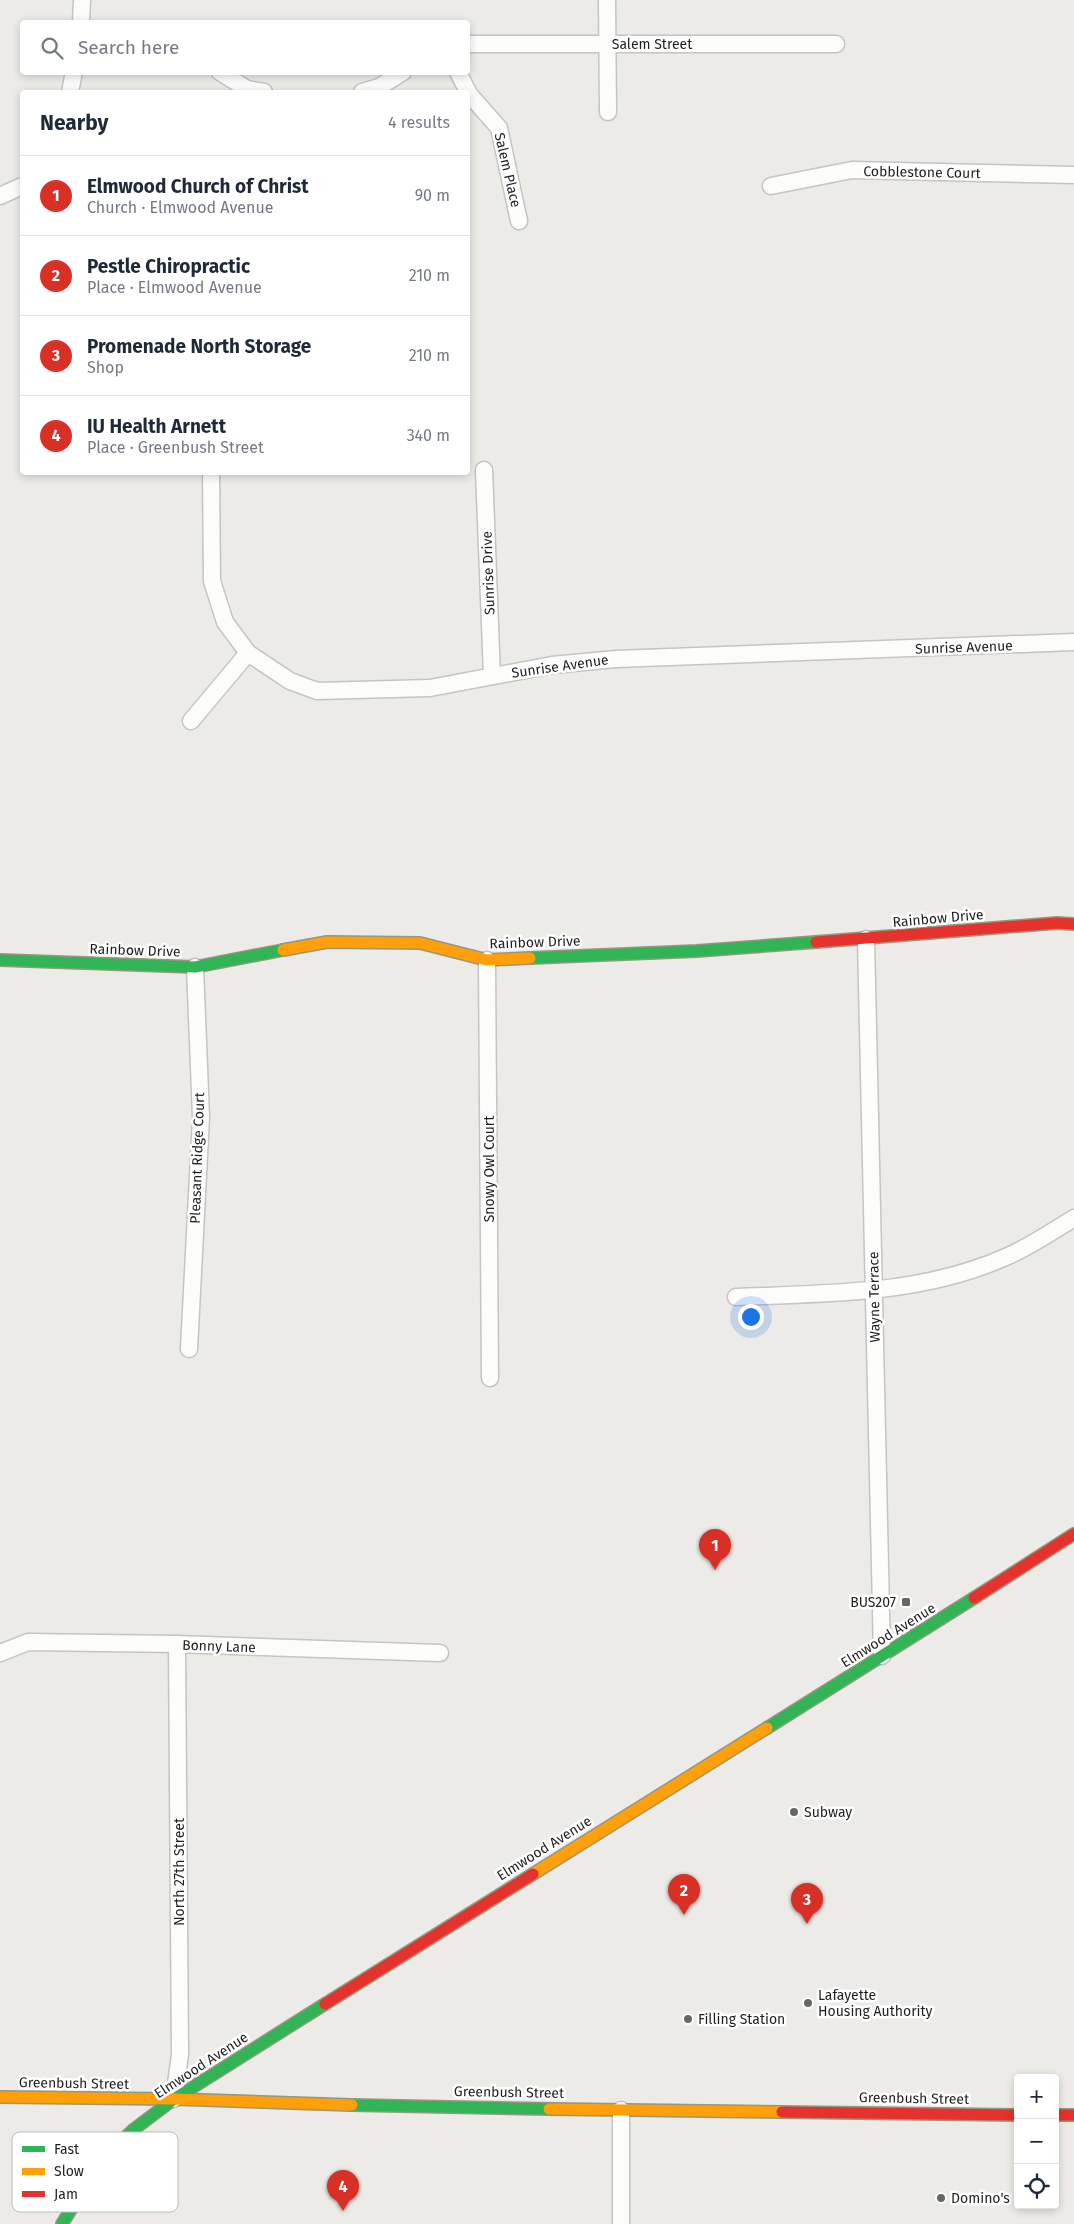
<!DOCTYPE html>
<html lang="en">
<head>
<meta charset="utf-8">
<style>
  :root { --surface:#fff; --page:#f6f6f7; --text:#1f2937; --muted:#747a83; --line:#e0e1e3; --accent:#d93025 }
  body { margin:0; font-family:"Fira Sans",sans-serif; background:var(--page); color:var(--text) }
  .controls { position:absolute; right:15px; bottom:15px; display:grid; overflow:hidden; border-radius:5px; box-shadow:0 2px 8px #0003 }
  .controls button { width:45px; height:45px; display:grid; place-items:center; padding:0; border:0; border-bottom:1px solid var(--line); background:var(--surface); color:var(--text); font:25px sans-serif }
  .you { position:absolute; left:750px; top:1316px; width:18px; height:18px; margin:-12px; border:4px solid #fff; border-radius:50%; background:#1a73e8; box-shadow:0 0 0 8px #1a73e833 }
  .badge { display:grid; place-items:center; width:32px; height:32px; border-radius:50%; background:var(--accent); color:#fff; font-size:16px; font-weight:700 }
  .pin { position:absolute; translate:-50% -41px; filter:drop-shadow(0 1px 2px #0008) }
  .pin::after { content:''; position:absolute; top:26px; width:18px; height:15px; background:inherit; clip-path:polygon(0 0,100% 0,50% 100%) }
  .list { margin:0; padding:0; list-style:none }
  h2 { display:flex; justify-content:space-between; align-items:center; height:65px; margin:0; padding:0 20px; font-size:21px }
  h2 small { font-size:16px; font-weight:400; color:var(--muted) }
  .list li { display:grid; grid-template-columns:32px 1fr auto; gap:15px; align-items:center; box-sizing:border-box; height:80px; padding:0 20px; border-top:1px solid var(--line) }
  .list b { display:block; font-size:19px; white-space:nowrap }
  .list p { margin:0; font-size:16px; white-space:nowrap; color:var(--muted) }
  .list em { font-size:16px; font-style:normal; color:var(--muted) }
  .icon { flex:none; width:28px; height:28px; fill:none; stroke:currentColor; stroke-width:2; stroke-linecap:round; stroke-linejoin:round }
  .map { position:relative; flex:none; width:1074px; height:2224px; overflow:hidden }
  .search { position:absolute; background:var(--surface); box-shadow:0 2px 8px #0003; left:20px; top:20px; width:450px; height:55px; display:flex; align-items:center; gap:12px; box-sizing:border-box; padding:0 18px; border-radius:5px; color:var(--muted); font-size:19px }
  .panel { position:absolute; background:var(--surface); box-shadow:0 2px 8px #0003; left:20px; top:90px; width:450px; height:385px; border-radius:5px }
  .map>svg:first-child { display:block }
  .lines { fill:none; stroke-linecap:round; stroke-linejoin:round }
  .street-casing { stroke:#c5c4c3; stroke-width:19 }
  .fast-casing { stroke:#95977e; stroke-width:14 }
  .slow-casing { stroke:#95977e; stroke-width:14 }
  .jam-casing { stroke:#95977e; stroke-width:14 }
  .street { stroke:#fcfcfb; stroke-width:16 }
  .fast { stroke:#30b455; stroke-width:11 }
  .slow { stroke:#ff9f0a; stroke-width:11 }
  .jam { stroke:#e5322d; stroke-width:11 }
  .poi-dot { fill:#666664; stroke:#fff; stroke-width:2 }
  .labels { text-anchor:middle; stroke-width:5; stroke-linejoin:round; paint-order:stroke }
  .street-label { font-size:14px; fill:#1e1e1e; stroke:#fff }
  .poi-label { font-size:14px; fill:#1e1e1e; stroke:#fff; text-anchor:start }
  .key { fill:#fff; stroke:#bcbcbc; stroke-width:1 }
  .key-label { font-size:14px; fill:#1e1e1e }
</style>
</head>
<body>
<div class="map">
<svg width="1074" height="2224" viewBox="0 0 1074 2224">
  <rect width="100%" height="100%" fill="#edebe7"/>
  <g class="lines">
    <defs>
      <g id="street">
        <path d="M607 0 608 112"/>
        <path d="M81 22 82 0"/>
        <path d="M468 44H836"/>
        <path d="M220 72 247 89 264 92"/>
        <path d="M458 72 469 94 499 128 519 221"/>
        <path d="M70 92 74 72"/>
        <path d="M362 92 379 87 403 72"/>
        <path d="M771 186 852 170 1074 175"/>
        <path d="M0 196 22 186"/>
        <path d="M484 470 492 676"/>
        <path d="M211 472 212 581 225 622 248 653 290 681 317 691 430 688 552 665 616 659 1074 642"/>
        <path d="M191 721 248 653"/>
        <path d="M866 939 882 1656"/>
        <path d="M487 960 490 1378"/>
        <path d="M736 1297C829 1293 922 1295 1008 1256 1031 1246 1053 1231 1074 1218"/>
        <path d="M189 1349 201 1117 195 967"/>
        <path d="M0 1653 28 1642 177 1644 440 1653"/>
        <path d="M174 2099 180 2054 177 1644"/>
        <path d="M621 2224V2110"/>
      </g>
      <g id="fast">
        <path d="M530 958 697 951 816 942"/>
        <path d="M0 960 195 967 283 950"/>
        <path d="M767 1728 974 1598"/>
        <path d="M352 2105 549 2109"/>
        <path d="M62 2224 101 2161 133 2130 174 2099 325 2004"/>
      </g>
      <g id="slow">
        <path d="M283 950 327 942 420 943 487 960 530 958"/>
        <path d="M533 1874 767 1728"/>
        <path d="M0 2097 174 2099 352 2105"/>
        <path d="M549 2109 782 2112"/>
      </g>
      <g id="jam">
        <path d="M816 942 1057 923 1074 924"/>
        <path d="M974 1598 1074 1534"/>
        <path d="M325 2004 533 1874"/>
        <path d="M782 2112 1018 2115"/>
        <path d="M1055 2115H1074"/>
      </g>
    </defs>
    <use href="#street" class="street-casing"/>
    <use href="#fast" class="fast-casing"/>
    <use href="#slow" class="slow-casing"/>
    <use href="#jam" class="jam-casing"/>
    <use href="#street" class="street"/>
    <use href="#fast" class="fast"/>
    <use href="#slow" class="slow"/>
    <use href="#jam" class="jam"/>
  </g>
  <g class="poi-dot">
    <rect x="901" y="1597" width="10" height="10" rx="2.5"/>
    <circle cx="794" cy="1812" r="5"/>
    <circle cx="808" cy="2003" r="5"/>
    <circle cx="688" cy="2019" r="5"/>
    <circle cx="941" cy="2198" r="5"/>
  </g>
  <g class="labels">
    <g class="street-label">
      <text x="652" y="49">Salem Street</text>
      <text transform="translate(508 170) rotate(77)" y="5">Salem Place</text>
      <text transform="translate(922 172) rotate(1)" y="5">Cobblestone Court</text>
      <text transform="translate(488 573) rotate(-92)" y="5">Sunrise Drive</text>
      <text transform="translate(964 647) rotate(-2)" y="5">Sunrise Avenue</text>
      <text transform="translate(560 666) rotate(-8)" y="5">Sunrise Avenue</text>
      <text transform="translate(938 918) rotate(-5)" y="5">Rainbow Drive</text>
      <text transform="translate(535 942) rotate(-2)" y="5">Rainbow Drive</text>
      <text transform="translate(135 950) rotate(2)" y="5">Rainbow Drive</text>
      <text transform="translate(197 1158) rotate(-88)" y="5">Pleasant Ridge Court</text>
      <text transform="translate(489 1169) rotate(-90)" y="5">Snowy Owl Court</text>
      <text transform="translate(874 1297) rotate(-91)" y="5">Wayne Terrace</text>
      <text transform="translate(888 1635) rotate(-32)" y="5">Elmwood Avenue</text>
      <text transform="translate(219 1646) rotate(2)" y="5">Bonny Lane</text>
      <text transform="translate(544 1848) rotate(-32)" y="5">Elmwood Avenue</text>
      <text transform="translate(179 1872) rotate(-90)" y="5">North 27th Street</text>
      <text transform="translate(201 2065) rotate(-33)" y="5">Elmwood Avenue</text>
      <text transform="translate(74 2083) rotate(1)" y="5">Greenbush Street</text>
      <text transform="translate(509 2092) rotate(1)" y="5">Greenbush Street</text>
      <text transform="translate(914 2098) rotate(1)" y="5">Greenbush Street</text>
    </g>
    <g class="poi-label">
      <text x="896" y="1607" text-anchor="end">BUS207</text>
      <text x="804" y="1817">Subway</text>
      <text x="818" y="2000">Lafayette<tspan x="818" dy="16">Housing Authority</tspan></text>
      <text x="698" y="2024">Filling Station</text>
      <text x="951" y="2203">Domino's</text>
    </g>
  </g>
  <rect x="12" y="2132" width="166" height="80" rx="8" class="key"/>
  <rect x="22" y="2146" width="23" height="6" fill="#30b455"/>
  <rect x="22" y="2168" width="23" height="7" fill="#ff9f0a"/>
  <rect x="22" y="2191" width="23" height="6" fill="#e5322d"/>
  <g class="key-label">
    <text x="54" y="2154">Fast</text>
    <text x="54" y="2176">Slow</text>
    <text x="54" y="2199">Jam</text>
  </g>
</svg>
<div class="controls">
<button>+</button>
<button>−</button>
<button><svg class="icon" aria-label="locate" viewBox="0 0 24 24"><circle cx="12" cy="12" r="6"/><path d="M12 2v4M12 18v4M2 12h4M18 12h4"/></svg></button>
</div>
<div class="you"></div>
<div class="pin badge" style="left:715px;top:1570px">1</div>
<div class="pin badge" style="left:684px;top:1915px">2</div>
<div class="pin badge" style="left:807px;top:1924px">3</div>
<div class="pin badge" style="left:343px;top:2211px">4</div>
<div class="search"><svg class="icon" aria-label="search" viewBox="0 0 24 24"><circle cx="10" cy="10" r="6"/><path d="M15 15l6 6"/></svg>Search here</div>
<section class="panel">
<h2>Nearby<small>4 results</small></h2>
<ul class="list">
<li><span class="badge">1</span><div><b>Elmwood Church of Christ</b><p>Church · Elmwood Avenue</p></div><em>90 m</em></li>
<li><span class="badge">2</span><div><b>Pestle Chiropractic</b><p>Place · Elmwood Avenue</p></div><em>210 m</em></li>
<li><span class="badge">3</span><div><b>Promenade North Storage</b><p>Shop</p></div><em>210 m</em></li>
<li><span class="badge">4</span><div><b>IU Health Arnett</b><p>Place · Greenbush Street</p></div><em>340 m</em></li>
</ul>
</section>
</div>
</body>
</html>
